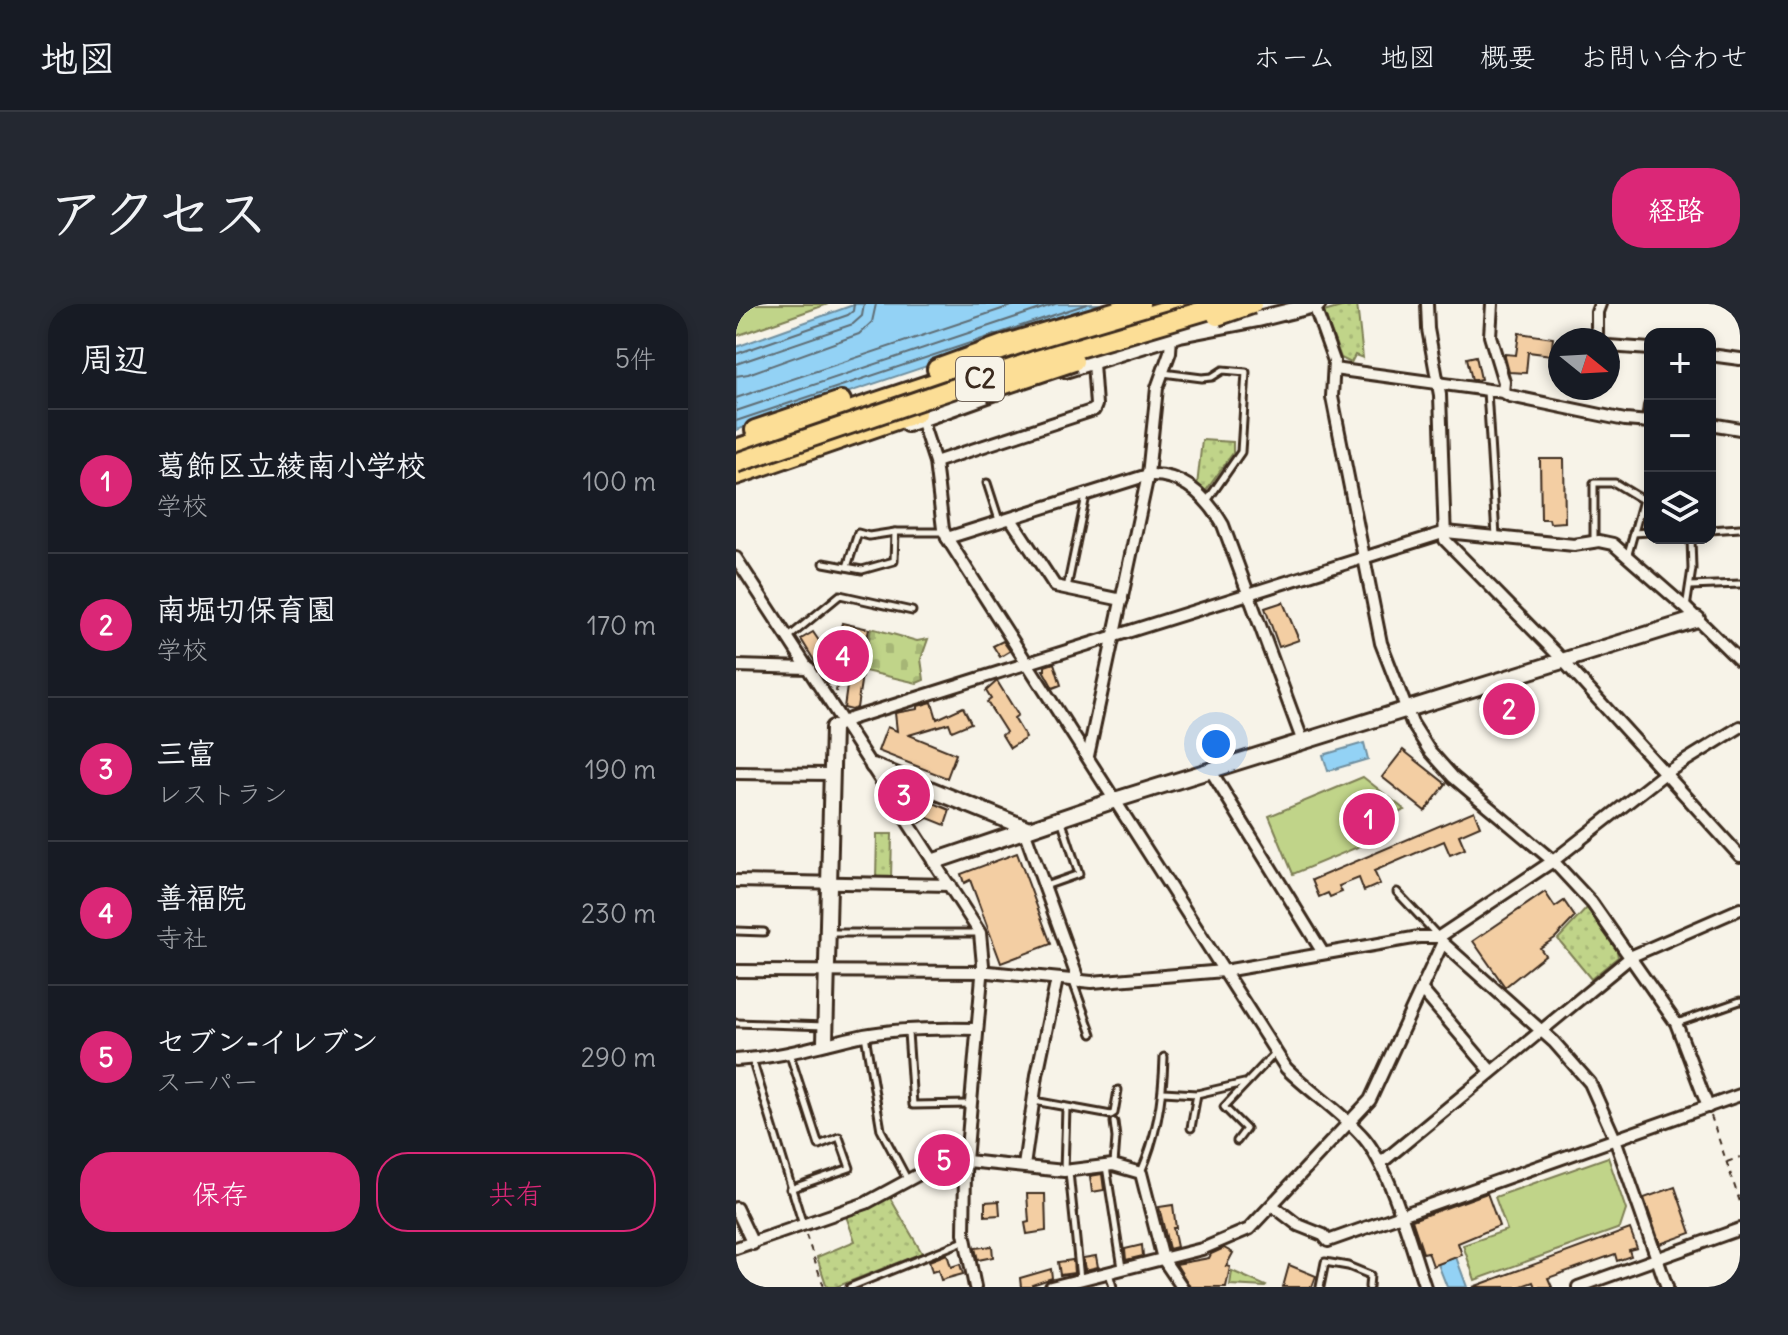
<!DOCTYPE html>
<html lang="ja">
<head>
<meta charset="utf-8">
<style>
  :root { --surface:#171b24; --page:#242831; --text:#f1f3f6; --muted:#9ea1a6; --line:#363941; --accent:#db2777 }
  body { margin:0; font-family:Delius,"Klee One",sans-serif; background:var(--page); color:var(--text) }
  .controls { position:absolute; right:24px; top:24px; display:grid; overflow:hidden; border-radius:16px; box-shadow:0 4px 12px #0003 }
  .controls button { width:72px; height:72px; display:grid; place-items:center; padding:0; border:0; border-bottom:2px solid var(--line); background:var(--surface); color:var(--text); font:40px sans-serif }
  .compass { position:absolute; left:812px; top:24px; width:72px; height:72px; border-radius:50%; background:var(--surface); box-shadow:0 4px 12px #0003; rotate:108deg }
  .you { position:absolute; left:480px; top:440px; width:28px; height:28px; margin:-20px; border:6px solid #fff; border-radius:50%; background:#1a73e8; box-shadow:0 0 0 12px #1a73e833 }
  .badge { display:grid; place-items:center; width:52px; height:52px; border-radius:50%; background:var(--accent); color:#fff; font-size:26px; font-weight:700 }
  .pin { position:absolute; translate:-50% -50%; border:4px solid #fff; box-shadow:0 2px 8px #0006 }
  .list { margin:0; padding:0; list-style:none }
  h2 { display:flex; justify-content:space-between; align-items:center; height:104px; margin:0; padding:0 32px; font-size:34px }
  h2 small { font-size:26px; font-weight:400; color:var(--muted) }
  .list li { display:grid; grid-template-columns:52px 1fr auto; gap:24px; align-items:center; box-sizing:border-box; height:144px; padding:0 32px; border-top:2px solid var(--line) }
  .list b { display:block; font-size:30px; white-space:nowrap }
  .list p { margin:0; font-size:26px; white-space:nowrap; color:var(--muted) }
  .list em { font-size:26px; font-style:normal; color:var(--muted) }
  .actions { display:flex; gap:16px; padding:24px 32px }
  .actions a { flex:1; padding:18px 0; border:2px solid var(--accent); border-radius:32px; text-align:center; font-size:28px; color:var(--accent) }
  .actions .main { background:var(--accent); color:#fff }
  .icon { flex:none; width:44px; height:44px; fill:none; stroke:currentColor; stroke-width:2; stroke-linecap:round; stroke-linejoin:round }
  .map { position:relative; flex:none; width:1004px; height:983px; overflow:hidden; border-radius:32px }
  header { display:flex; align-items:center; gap:48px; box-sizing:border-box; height:112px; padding:0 40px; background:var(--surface); border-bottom:2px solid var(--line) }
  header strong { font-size:38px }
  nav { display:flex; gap:44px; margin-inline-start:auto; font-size:28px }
  .intro { display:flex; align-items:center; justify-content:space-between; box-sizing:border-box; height:192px; padding:0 48px }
  h1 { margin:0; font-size:56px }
  .button { padding:20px 36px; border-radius:32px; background:var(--accent); color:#fff; font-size:28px; font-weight:700 }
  main { display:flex; gap:48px; padding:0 48px }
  aside { flex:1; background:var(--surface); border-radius:32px; box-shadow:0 4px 12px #0003 }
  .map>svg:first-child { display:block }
  .grass { fill:#c0d489; stroke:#7e7f54; stroke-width:2 }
  .cemetery { fill:url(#cemetery-stones); stroke:#7e7f54; stroke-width:2 }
  .park { fill:url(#park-dots); stroke:#7e7f54; stroke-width:2 }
  .water { fill:#93d2f5; stroke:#708f9f; stroke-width:2 }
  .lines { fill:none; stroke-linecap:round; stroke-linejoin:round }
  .shore { stroke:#5e6d74; stroke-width:2 }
  .building { fill:#f3cea3; stroke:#3b2a1e; stroke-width:2 }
  .lane-casing { stroke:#3b2a1e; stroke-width:11 }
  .street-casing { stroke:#3b2a1e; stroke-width:16 }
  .secondary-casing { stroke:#3b2a1e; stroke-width:20 }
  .highway-casing { stroke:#3b2a1e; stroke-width:24 }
  .path { stroke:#3b2a1e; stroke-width:2; stroke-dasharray:6 6; stroke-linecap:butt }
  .lane { stroke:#f7f3e8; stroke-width:5 }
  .street { stroke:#f7f3e8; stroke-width:10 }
  .secondary { stroke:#f7f3e8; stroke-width:14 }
  .highway { stroke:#fcde96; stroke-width:18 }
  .highway-bridge-casing { stroke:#3b2a1e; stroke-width:24; stroke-linecap:butt }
  .highway-bridge { stroke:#fcde96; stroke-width:18 }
  .labels { text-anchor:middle; stroke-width:7; stroke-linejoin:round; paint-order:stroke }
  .shield { fill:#f7f3e8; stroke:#73665b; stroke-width:2 }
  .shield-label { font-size:26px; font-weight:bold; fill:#3b2a1e }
</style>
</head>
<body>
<header>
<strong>地図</strong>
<nav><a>ホーム</a><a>地図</a><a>概要</a><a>お問い合わせ</a></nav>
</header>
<div class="intro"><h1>アクセス</h1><a class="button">経路</a></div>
<main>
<aside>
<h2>周辺<small>5件</small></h2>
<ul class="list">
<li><span class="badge">1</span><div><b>葛飾区立綾南小学校</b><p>学校</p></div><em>100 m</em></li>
<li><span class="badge">2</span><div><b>南堀切保育園</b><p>学校</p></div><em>170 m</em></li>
<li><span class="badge">3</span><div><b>三富</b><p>レストラン</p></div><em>190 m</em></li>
<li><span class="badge">4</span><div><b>善福院</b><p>寺社</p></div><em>230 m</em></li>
<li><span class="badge">5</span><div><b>セブン-イレブン</b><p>スーパー</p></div><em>290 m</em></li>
</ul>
<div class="actions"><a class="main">保存</a><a>共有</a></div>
</aside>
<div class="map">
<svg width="1004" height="983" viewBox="0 0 1004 983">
  <defs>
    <pattern id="cemetery-stones" width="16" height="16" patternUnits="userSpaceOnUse" patternTransform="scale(2)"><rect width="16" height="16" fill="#c0d489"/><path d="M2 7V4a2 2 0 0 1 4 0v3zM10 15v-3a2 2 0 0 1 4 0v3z" fill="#a6b676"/></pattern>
    <pattern id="park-dots" width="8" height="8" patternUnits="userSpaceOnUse" patternTransform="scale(2)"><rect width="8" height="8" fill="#c0d489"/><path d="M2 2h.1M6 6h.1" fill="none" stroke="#a6b676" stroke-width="1.8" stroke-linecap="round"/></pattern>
  </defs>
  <rect width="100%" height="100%" fill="#f7f3e8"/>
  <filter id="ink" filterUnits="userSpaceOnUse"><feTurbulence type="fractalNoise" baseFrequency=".0125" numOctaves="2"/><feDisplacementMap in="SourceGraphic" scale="16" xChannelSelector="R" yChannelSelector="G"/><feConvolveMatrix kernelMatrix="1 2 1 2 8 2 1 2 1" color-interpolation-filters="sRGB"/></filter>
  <g filter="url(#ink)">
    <g class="grass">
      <path d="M0 0H92L0 32Z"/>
      <path d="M627 473 669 506 647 515 653 530 557 570 533 512Z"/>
      <path d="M872 853 890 906 884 924 739 976 727 941 771 926 759 893Z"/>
    </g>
    <g class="cemetery">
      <path d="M135 324 181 337 192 335 185 355 188 376 181 379 120 365 124 347 131 348Z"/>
      <path d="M496 967 530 982 529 983 494 981Z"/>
    </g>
    <g class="park">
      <path d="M615 0H621L627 54 619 51 615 59 605 54 588 8Z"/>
      <path d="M466 136 497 138V149L469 188 461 182Z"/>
      <path d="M141 530H156L155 575H140Z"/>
      <path d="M851 604 880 641 882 653 855 675 822 635Z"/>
      <path d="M153 892 186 949 100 983H91L81 953 119 937 110 912Z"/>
    </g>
    <g class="water">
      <path d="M120 0H376L0 126V43Z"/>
      <path d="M628 439 632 455 592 467 587 451Z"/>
      <path d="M720 953 731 983H711L702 960Z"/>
    </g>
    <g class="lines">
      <g class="shore">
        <path d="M0 50 112 11 117 7 118 0"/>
        <path d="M0 60 117 20 126 12 128 0"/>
        <path d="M0 72 12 70 123 30 136 18 140 0"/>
        <path d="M0 94 281 0"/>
        <path d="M0 107 319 0"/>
        <path d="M0 117 351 0"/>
      </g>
    </g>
    <g class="building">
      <path d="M783 29 817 34 815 51 792 48 790 69 773 68 769 53V50L780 51Z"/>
      <path d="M740 52 745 75 739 76H736L731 54Z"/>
      <path d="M804 155H828L829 218 814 219 813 215H805Z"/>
      <path d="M547 298 563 336 543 343 529 304Z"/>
      <path d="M106 319 133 325 129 345 120 343 113 364 96 359 84 366 65 335 77 328 96 356Z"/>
      <path d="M267 337 274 347 264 353 257 342Z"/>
      <path d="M318 359 325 381 317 384 307 366H309V362Z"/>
      <path d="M113 368 126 371 121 404 116 406 108 404Z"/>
      <path d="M261 377 282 411 278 414 290 434 274 444 266 431 270 428 251 398 255 395 250 387Z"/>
      <path d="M196 398 201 415 227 403 235 419 216 427 213 419 173 431 220 450 211 474 142 447 151 423 161 427 159 409 182 405V402Z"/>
      <path d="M667 446 710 480 689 507 646 473Z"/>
      <path d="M158 482 214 506 209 521 192 514 184 519Z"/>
      <path d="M738 507 744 522 723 531 729 545 714 551 708 537 638 567 644 580 628 587 623 574 603 582 606 588 594 593 592 589 583 593 576 576Z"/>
      <path d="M281 549 315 640 265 659 234 576 228 579 225 570Z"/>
      <path d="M809 588 819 603 828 597 839 613 819 634 804 644 809 651 769 683 737 637Z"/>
      <path d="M366 870 368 886 356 888 354 872Z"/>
      <path d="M939 883 955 929 924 940 908 894Z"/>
      <path d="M751 889 763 922 722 939 726 951 697 962 692 948 687 949 676 916Z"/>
      <path d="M291 890H309L310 927 291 930 289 919 293 918Z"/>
      <path d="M263 897 264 911 249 912V898Z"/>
      <path d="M437 901 440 924H437L441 943 433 945 423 903Z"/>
      <path d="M894 925 901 944 893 946 895 952 881 957 879 950 812 974 816 983H799L797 978 783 983H737Z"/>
      <path d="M406 941 407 952 390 956 389 945Z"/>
      <path d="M256 942 257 953 242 956 239 944Z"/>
      <path d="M488 944 497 949 490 962 494 963 490 983H454L440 960 473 954 475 950Z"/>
      <path d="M211 950 215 963 224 960 227 970 205 976 202 966 196 968 193 957Z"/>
      <path d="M360 952 362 963 349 966 347 954Z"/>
      <path d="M337 956 338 969 324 971 322 958Z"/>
      <path d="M553 961 580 972 576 983H547Z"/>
      <path d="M315 965 316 974 296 981 297 983H285L284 974Z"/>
    </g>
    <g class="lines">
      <defs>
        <g id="lane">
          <path d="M427 69 466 74 476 73 487 66 510 68 505 148 471 197"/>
          <path d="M751 87 760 232"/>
          <path d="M251 179 263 216"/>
          <path d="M907 196 914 184"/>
          <path d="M974 226 1004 224"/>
          <path d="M897 229 914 228"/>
          <path d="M858 238V179H879L907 196 892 250"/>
          <path d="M88 259 126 266 158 257 159 228"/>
          <path d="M111 263 122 229 133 232 159 228H208"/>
          <path d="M954 282 1004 280"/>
          <path d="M331 284 350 192"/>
          <path d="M950 304 956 265 955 234"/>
          <path d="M53 333 104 291 176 307"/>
          <path d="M309 582 343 570 325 515"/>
          <path d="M661 588 701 631"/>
          <path d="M0 627 28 628"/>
          <path d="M92 629H242"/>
          <path d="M337 678 356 730"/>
          <path d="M0 719 89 722"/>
          <path d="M941 719 1004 697"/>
          <path d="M172 728 177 801 234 800"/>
          <path d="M129 731 145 826 171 875"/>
          <path d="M54 751 83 841 103 833 114 864 54 885"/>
          <path d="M16 755 67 921"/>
          <path d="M427 788 461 790"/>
          <path d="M298 797 375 811 378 809 382 786"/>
          <path d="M455 824 461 790 508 779"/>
          <path d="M501 837 510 825 488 803 539 749"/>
          <path d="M378 860 380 834 378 818"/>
          <path d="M370 862 386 964"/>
          <path d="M328 867 330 804"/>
          <path d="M333 868 344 975"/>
          <path d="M405 868C421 832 427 792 428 753"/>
          <path d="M373 969 377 983"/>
          <path d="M114 983 228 937"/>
          <path d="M584 983 589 958 612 962 634 971 633 983"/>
        </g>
        <g id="street">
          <path d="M691 0 692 25 704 91 709 236 820 349 1004 552"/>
          <path d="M756 0 754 32 768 78 767 88"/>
          <path d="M578 1 598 57 596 93 645 339 676 419 693 446 717 473 817 557 856 599 940 719 972 803"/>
          <path d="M861 36V8L864 0"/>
          <path d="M872 42 914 45"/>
          <path d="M974 51 1004 55"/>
          <path d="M598 65 767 88 774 92 889 116 914 118"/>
          <path d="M185 115 199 158 207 225 211 234 550 764C575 789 605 807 628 834 655 866 675 942 689 983"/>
          <path d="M912 118 914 102"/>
          <path d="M974 120 1004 125"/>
          <path d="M199 158 358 106 360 101 357 59"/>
          <path d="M275 215 319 282 386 296"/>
          <path d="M211 234 412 171C447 169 471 193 487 221L567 438"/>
          <path d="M0 254 244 629 247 661 229 868 228 929 239 983"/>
          <path d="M0 362 73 364"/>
          <path d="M97 424 114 415 710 228 838 241 863 237 877 240 950 304 1004 357"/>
          <path d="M352 452 412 171 421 84 434 48 435 33"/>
          <path d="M475 467 587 649"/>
          <path d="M0 469 95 470"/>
          <path d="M288 526 343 678"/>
          <path d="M0 577 214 581"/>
          <path d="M706 638 818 738 854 779 879 835 931 983"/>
          <path d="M0 667 253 668 356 678 488 667 683 633H703L817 557 928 470 1004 423"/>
          <path d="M686 686 755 767"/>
          <path d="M0 756C48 753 82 741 128 731 164 724 203 724 240 725"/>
          <path d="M231 857 328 867 377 861 405 869 427 955 446 983"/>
          <path d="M645 859 896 652 1004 605"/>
          <path d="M288 862 301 771 321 675"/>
          <path d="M536 901 562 921 587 931 592 937 1004 791"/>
          <path d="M0 904 17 940"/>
          <path d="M0 944 130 899 189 867 229 868"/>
          <path d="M315 983 466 945 513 925 634 796 706 640"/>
          <path d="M842 983 1004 925"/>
        </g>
        <g id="secondary">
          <path d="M329 66 444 30 522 15 582 0"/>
          <path d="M171 120 260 88"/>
          <path d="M137 462 293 525"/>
          <path d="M199 557 379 496 961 315"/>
          <path d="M89 738 97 424"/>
        </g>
        <g id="highway">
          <path d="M201 65 270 40 404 0"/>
          <path d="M19 126 105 97"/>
          <path d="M0 145 294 47 450 0"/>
          <path d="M0 171 180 109"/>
        </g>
      </defs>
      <use href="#lane" class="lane-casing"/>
      <use href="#street" class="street-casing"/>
      <use href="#secondary" class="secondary-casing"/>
      <use href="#highway" class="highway-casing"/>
      <g class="path">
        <path d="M0 6 16 0"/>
        <path d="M100 388 103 365"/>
        <path d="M975 812 1004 898"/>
        <path d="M991 858 1004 853"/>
        <path d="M70 931 88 983"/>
      </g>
      <use href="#lane" class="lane"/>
      <use href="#street" class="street"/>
      <use href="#secondary" class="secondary"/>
      <use href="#highway" class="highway"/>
      <defs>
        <g id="highway-bridge">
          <path d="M481 12 516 0"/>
          <path d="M248 87 338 57"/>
          <path d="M0 159 298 57 491 0"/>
        </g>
      </defs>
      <use href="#highway-bridge" class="highway-bridge-casing"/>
      <use href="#highway-bridge" class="highway-bridge"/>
    </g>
  </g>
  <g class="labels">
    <rect class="shield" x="220" y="53" width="48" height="44" rx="6"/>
    <g class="shield-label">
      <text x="244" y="84">C2</text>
    </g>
  </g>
</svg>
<div class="controls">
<button>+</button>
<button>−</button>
<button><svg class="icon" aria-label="layers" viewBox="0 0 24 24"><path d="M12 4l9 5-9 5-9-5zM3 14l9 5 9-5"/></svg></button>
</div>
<svg class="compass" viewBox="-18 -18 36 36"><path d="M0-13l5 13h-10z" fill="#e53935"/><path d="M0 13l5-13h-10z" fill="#9ea1a6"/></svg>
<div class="you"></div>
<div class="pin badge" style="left:633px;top:515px">1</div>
<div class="pin badge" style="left:773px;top:405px">2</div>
<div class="pin badge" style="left:168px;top:491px">3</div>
<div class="pin badge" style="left:107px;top:352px">4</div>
<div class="pin badge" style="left:208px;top:856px">5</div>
</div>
</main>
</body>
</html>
